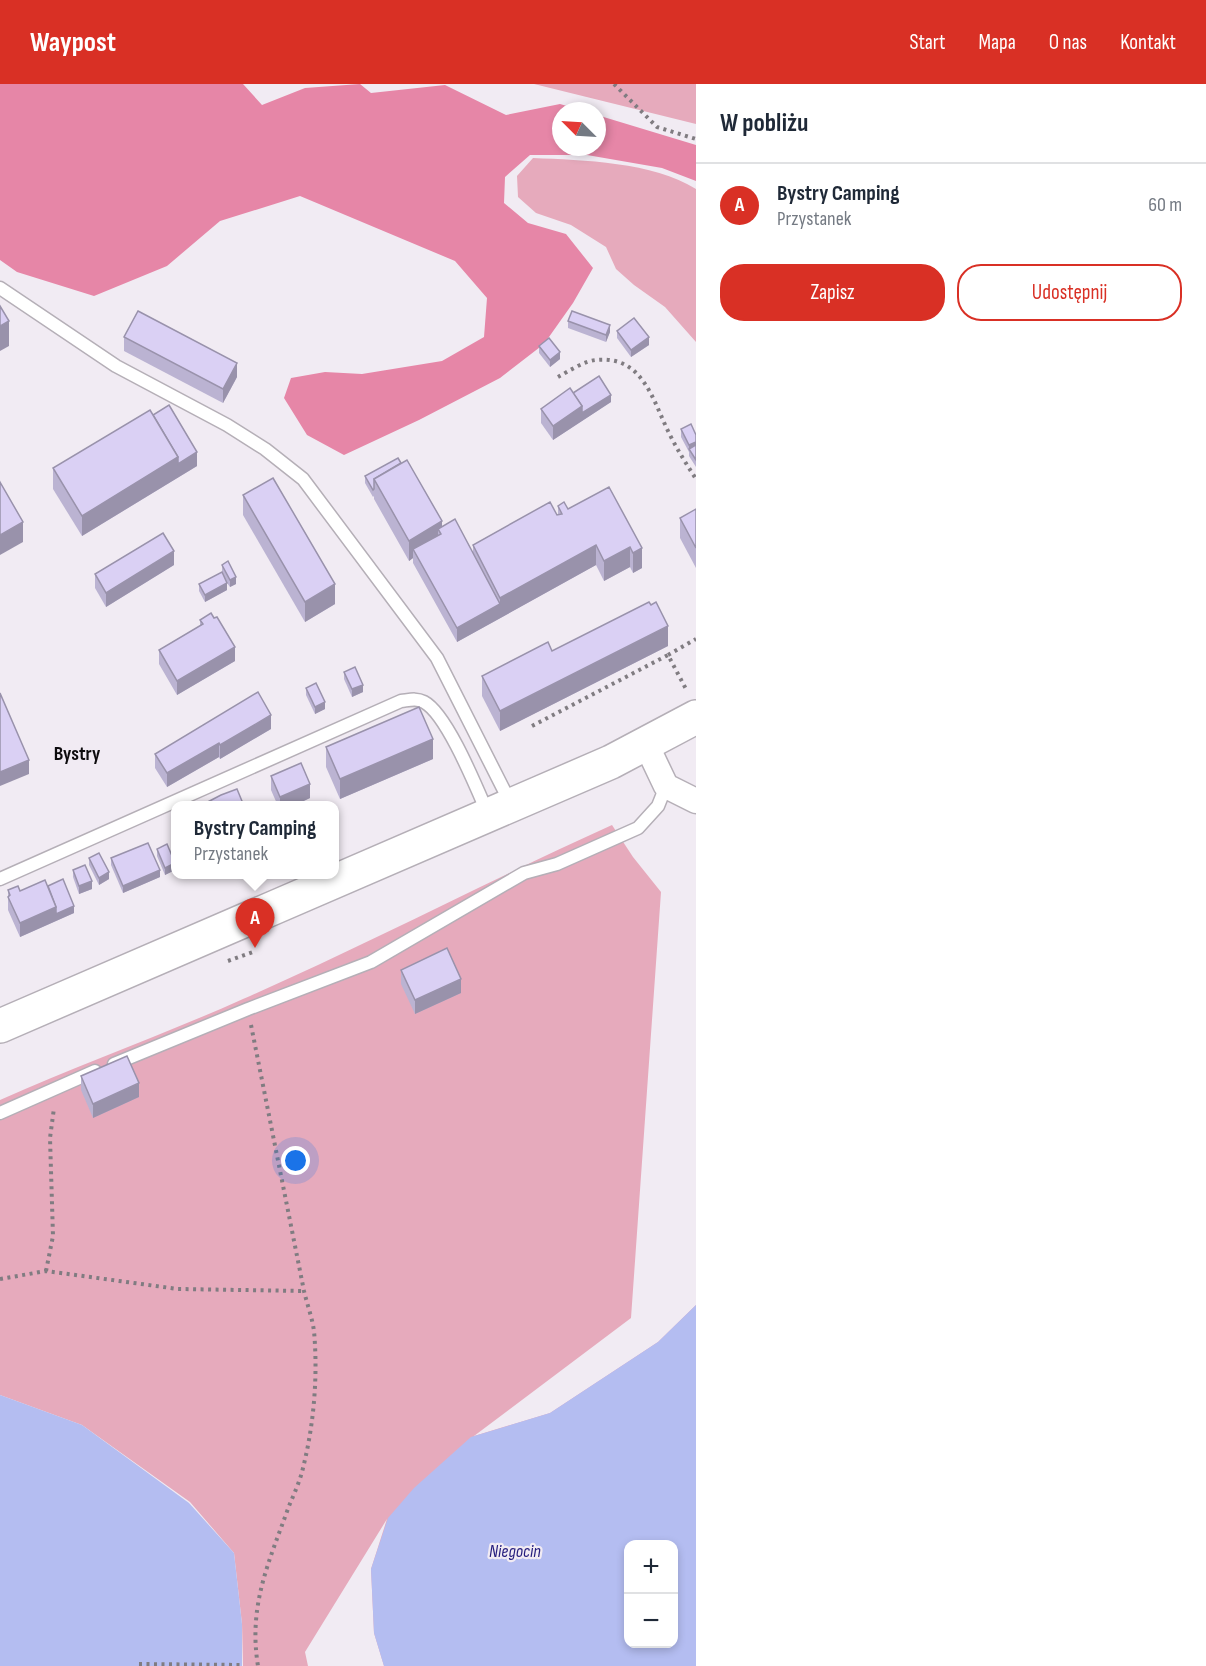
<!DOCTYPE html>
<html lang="pl">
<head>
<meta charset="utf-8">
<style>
  :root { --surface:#fff; --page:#f6f6f7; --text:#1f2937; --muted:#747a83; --line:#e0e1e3; --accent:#d93025 }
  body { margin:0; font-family:"Sofia Sans Condensed",sans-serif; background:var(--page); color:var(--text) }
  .controls { position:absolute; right:18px; bottom:18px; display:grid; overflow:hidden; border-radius:12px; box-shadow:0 3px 9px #0003 }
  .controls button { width:54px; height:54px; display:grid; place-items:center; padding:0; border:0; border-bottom:2px solid var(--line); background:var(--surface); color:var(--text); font:30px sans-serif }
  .compass { position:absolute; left:552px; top:18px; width:54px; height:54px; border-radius:50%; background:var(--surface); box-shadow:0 3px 9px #0003; rotate:294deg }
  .you { position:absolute; left:296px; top:1077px; width:21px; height:21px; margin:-15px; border:4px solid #fff; border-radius:50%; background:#1a73e8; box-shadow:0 0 0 9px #1a73e833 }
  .badge { display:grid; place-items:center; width:39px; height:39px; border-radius:50%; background:var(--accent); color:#fff; font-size:20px; font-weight:700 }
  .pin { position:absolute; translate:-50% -50px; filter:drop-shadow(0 2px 3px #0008) }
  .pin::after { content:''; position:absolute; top:32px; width:21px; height:18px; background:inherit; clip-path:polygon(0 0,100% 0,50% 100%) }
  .popup { position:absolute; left:171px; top:717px; width:168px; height:78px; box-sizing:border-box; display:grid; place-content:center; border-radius:12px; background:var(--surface); filter:drop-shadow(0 2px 4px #0005); font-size:20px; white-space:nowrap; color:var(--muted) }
  .popup b { font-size:22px; color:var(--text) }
  .popup::after { content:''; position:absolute; left:50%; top:100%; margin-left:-12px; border:12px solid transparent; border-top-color:var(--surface) }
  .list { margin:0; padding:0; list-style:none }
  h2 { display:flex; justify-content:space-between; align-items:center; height:78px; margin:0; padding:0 24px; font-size:26px }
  h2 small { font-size:20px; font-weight:400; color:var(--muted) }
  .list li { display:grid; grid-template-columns:39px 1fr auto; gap:18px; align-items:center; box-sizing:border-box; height:84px; padding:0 24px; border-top:2px solid var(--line) }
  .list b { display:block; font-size:22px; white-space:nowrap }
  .list p { margin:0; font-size:20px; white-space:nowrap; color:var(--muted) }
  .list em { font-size:20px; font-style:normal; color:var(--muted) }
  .actions { display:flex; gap:12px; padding:18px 24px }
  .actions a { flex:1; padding:14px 0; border:2px solid var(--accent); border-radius:24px; text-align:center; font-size:21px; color:var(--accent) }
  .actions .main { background:var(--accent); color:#fff }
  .map { position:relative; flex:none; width:696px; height:1582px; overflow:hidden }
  header { display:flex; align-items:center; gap:36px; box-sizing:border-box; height:84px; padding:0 30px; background:var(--accent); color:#fff }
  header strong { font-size:28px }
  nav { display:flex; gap:33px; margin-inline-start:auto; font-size:21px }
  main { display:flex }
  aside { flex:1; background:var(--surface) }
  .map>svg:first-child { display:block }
  .green { fill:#e6aabc }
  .forest { fill:#e686a7 }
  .water { fill:#b4bdf1; fill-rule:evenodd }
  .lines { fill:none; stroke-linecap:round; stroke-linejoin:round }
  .service-casing { stroke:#b5afb7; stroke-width:15 }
  .minor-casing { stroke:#b5afb7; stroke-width:27 }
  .primary-casing { stroke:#b5afb7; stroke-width:36 }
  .path { stroke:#807c81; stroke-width:4; stroke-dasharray:3 4.5; stroke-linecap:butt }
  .service { stroke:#fff; stroke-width:12 }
  .minor { stroke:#fff; stroke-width:24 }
  .primary { stroke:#fff; stroke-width:33 }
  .wall { fill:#bbb3d2 }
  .shaded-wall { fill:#9992ab }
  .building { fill:#dad0f4; stroke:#9992ab; stroke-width:1.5 }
  .labels { text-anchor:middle; stroke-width:4.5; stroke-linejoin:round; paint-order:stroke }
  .water-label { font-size:18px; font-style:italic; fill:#251d7d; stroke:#f1ebf3 }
  .quarter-label { font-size:20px; font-weight:bold; fill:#0e0c0e; stroke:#f1ebf3 }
</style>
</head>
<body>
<header>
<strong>Waypost</strong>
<nav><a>Start</a><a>Mapa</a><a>O nas</a><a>Kontakt</a></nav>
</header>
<main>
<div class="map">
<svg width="696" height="1582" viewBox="0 0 696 1582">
  <rect width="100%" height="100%" fill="#f1ebf3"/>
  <g class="green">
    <path d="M534 0H696V40Z"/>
    <path d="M533 74C583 76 653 78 696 105V258L665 223 634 201 616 185 606 163 571 141 536 129 518 113 517 92Z"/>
    <path d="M612 741 633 773 661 808 631 1234 474 1352 550 1329 658 1258 696 1221 674 1460H628L384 1582 374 1549 371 1485 387 1435 305 1568 308 1582H243L242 1540 234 1469 190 1418 82 1341 0 1311V1016C80 980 163 951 243 915 368 860 488 797 612 741Z"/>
  </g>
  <path class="forest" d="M0 0H243L262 21 305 4 360 0 371 9 445 1 506 31 560 20 584 27H561V63H597V31L696 61V97L662 84 587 71H530L505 93 504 119 528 139 566 150 593 184 573 219 544 260 500 294 419 336 344 371 307 351 284 314 291 294 325 288 362 290 442 277 484 253 487 214 455 177 300 112 220 137 167 182 94 212 17 188 0 176Z"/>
  <g class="water">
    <path d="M696 1221V1582H384L374 1549 371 1485 388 1434 414 1404 471 1353 550 1329 658 1258ZM628 1460H674V1560H628Z"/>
    <path d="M0 1311 82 1341 189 1419 234 1469 242 1540V1582H0Z"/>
  </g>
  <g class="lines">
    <defs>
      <g id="service">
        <path d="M0 204 116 282 227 341 265 365 303 395 437 574 511 720"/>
        <path d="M0 795 401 617C410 616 416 614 424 618 447 630 477 705 488 730"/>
        <path d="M114 980 248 925 371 878 524 789 557 780 638 744 658 722 666 702"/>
        <path d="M0 1029 95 987"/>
      </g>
      <path id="minor" d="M646 660 666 702 696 717"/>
      <path id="primary" d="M0 942 611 678 696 633"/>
    </defs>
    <use href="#service" class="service-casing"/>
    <use href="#minor" class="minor-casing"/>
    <use href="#primary" class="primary-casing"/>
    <g class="path">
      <path d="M614 0 657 43 696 55"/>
      <path d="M558 293C569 287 584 277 596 276 644 271 653 318 670 351 678 367 687 381 696 395"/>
      <path d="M668 571 696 555"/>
      <path d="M532 642 668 571 687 607"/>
      <path d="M228 877 256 867"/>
      <path d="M251 941 304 1207C307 1220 312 1233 314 1247 318 1292 314 1340 303 1384 300 1397 294 1410 289 1422 269 1478 248 1521 258 1582"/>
      <path d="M46 1187 53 1152 50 1054 54 1024"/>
      <path d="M0 1195 46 1187 178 1205 304 1207"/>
      <path d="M139 1580 242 1581"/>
    </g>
    <use href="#service" class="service"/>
    <use href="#minor" class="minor"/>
    <use href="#primary" class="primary"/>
  </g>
  <g class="wall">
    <path d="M568 237 610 248 606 258 568 244Z"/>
    <path d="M617 247 649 261 631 273 617 254Z"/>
    <path d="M124 253 237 293 223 319 124 267Z"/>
    <path d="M539 262 560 275 550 283 539 269Z"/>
    <path d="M573 309 611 318 553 356 541 339V325Z"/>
    <path d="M153 331 197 382 82 452 53 405V384Z"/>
    <path d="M681 345 696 351V383L689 372V368L681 353Z"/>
    <path d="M398 374 442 443 473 468V461L558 431V422L568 425 609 403 642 484 633 489 630 483 604 497 596 481 457 558 413 479V474L409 477 374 415V412L373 413 365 399V392Z"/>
    <path d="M243 411 335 520 305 538 243 431Z"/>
    <path d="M696 425V484L680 454V434Z"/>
    <path d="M174 481 106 523 95 504V490Z"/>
    <path d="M222 481 236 500 230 503 227 499V506L205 518 199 507V500L222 488Z"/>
    <path d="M214 534 235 577 177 611 159 580V566L200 542V536Z"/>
    <path d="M668 562 500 647 482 612V592L552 567Z"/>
    <path d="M344 588 363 608 352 613 344 595Z"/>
    <path d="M306 604 325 625 315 630 306 611Z"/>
    <path d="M271 645 220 675 219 673 167 703 155 684V670Z"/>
    <path d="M326 663 433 675 340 715 326 683Z"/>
    <path d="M271 692 310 714 293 722H278L271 706Z"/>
    <path d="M157 765 175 786 165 791 157 772Z"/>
    <path d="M89 774 109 795 99 801 89 781Z"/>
    <path d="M111 774 160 793 123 809 111 781Z"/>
    <path d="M73 786 92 805 79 810 73 793Z"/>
    <path d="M48 802 74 829 20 853 8 826V806L20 807Z"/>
    <path d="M401 886 461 909 415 930 401 900Z"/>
    <path d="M81 992 139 1013 93 1034 81 1006Z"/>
  </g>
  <g class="shaded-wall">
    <path d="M9 237V262L0 267V242Z"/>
    <path d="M610 241V248L606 258V251Z"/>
    <path d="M649 253V261L631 273V266Z"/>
    <path d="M560 268V275L550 283V276Z"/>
    <path d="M237 279V293L223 319V305Z"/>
    <path d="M611 311V318L553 356V342L582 322Z"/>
    <path d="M696 358V365H689V368V361Z"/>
    <path d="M197 368V382L82 452V432L178 373Z"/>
    <path d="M442 437V457L441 450 438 445V459L413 465V474L409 477V457Z"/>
    <path d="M23 438V458L0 471V451Z"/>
    <path d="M596 461V481L457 558V544L500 520V514Z"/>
    <path d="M630 463V483L604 497V477Z"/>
    <path d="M642 464V484L633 489V469Z"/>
    <path d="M174 467V481L106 523V509Z"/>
    <path d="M236 493V500L230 503V496Z"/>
    <path d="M227 499V506L205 518V511Z"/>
    <path d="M335 500V520L305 538V518Z"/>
    <path d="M668 542V562L500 647V627Z"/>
    <path d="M235 563V577L177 611V597Z"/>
    <path d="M363 601V608L352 613V605Z"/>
    <path d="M325 618V625L315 630V623Z"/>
    <path d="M271 631V645L220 675V661Z"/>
    <path d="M433 655V675L340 715V695Z"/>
    <path d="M219 659V673L167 703V689Z"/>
    <path d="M29 676V690L0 702V688Z"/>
    <path d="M310 700V714L293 722H280V713Z"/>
    <path d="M175 779V786L165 791V784Z"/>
    <path d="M160 786V793L123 809V802Z"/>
    <path d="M109 788V795L99 801V794Z"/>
    <path d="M92 797V805L79 810V802Z"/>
    <path d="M74 822V829L20 853V839L56 823Z"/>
    <path d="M461 895V909L415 930V916Z"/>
    <path d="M139 999V1013L93 1034V1020Z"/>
  </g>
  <g class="building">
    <path d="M0 222 9 237 0 242Z"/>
    <path d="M138 227 237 279 223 305 124 253Z"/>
    <path d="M572 227 610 241 606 251 568 237Z"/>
    <path d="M634 234 649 253 631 266 617 247Z"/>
    <path d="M549 254 560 268 550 276 539 262Z"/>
    <path d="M599 292 611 311 582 329V322L573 309Z"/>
    <path d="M570 304 582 322 553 342 541 325Z"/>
    <path d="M169 321 197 368 178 380V373L153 331Z"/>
    <path d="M150 326 178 373 82 432 53 384Z"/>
    <path d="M691 340 696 351V358L689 361 681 345Z"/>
    <path d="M696 361V376L689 365Z"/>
    <path d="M398 374 401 379 374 395V405L373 406 365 392Z"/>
    <path d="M407 376 442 437 409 457 374 395Z"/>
    <path d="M273 394 335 500 305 518 243 411Z"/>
    <path d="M0 398 23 438 0 451Z"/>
    <path d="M609 403 642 464 633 469 630 463 604 477 596 461 500 514 473 461 550 418 557 431 562 430 558 422 564 418 568 425Z"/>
    <path d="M696 425V464L680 434Z"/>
    <path d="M455 435 500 520 457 544 413 465 441 450 438 445Z"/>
    <path d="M163 449 174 467 106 509 95 490Z"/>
    <path d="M228 477 236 493 230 496 222 481Z"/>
    <path d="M222 488 227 499 205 511 199 500Z"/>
    <path d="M649 518 651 521 656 518 668 542 500 627 482 592 548 558 552 567Z"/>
    <path d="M211 529 214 534 217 533 235 563 177 597 159 566 203 540 200 536Z"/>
    <path d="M355 583 363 601 352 605 344 588Z"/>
    <path d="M316 599 325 618 315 623 306 604Z"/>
    <path d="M258 608 271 631 220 661 219 659 167 689 155 670Z"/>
    <path d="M0 609 29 676 0 688Z"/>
    <path d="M419 623 433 655 340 695 326 663Z"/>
    <path d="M301 679 310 700 280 713 271 692Z"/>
    <path d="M237 705 244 722H200L221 711Z"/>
    <path d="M148 759 160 786 123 802 111 774Z"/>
    <path d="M167 760 175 779 165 784 157 765Z"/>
    <path d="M99 769 109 788 99 794 89 774Z"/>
    <path d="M85 781 92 797 79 802 73 786Z"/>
    <path d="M63 795 74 822 56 830V823L48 802Z"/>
    <path d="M45 796 56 823 20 839 8 813 10 811 8 806 18 802 20 807Z"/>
    <path d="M447 864 461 895 415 916 401 886Z"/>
    <path d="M127 972 139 999 93 1020 81 992Z"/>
  </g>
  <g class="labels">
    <g class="water-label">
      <text x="515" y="1473">Niegocin</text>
    </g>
    <g class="quarter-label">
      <text x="77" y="676">Bystry</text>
    </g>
  </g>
</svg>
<div class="controls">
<button>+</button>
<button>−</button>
</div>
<svg class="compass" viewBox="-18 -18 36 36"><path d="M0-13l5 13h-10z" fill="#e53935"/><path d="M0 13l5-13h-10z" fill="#747a83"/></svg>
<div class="you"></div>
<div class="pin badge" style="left:255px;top:864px">A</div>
<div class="popup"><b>Bystry Camping</b>Przystanek</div>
</div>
<aside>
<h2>W pobliżu<small></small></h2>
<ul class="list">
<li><span class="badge">A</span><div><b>Bystry Camping</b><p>Przystanek</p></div><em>60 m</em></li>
</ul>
<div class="actions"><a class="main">Zapisz</a><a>Udostępnij</a></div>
</aside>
</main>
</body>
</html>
